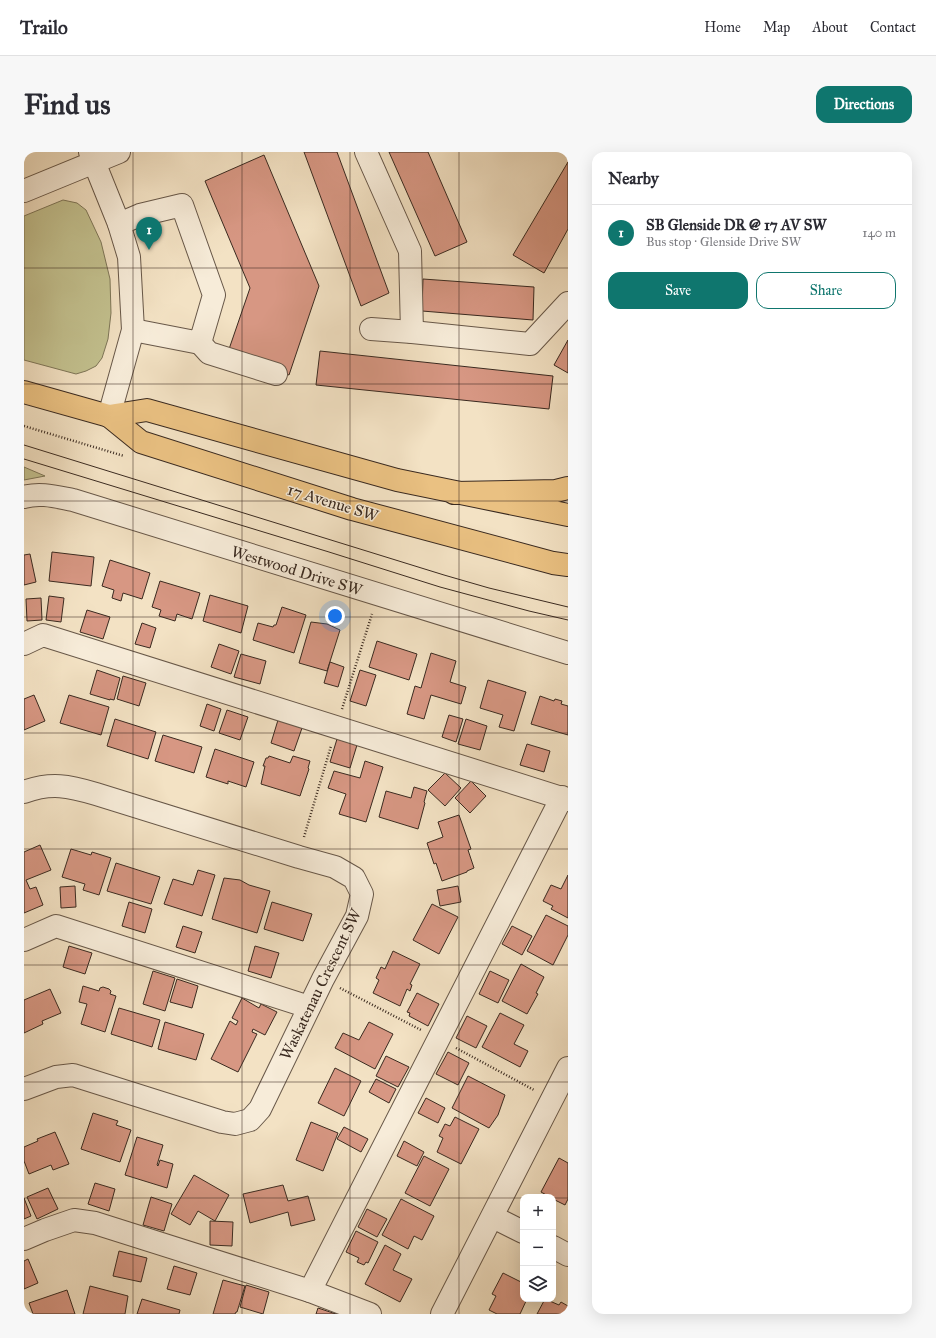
<!DOCTYPE html>
<html lang="en">
<head>
<meta charset="utf-8">
<style>
  :root { --surface:#fff; --page:#f7f7f7; --text:#2b2b33; --muted:#7c7c81; --line:#e1e1e2; --accent:#0f766e }
  body { margin:0; font-family:"IM FELL Great Primer",serif; background:var(--page); color:var(--text) }
  .controls { position:absolute; right:12px; bottom:12px; display:grid; overflow:hidden; border-radius:8px; box-shadow:0 4px 16px #0002 }
  .controls button { width:36px; height:36px; display:grid; place-items:center; padding:0; border:0; border-bottom:1px solid var(--line); background:var(--surface); color:var(--text); font:20px sans-serif }
  .you { position:absolute; left:311px; top:464px; width:14px; height:14px; margin:-10px; border:3px solid #fff; border-radius:50%; background:#1a73e8; box-shadow:0 0 0 6px #1a73e833 }
  .badge { display:grid; place-items:center; width:26px; height:26px; border-radius:50%; background:var(--accent); color:#fff; font-size:13px; font-weight:700 }
  .pin { position:absolute; translate:-50% -33px; filter:drop-shadow(0 1px 2px #0008) }
  .pin::after { content:''; position:absolute; top:21px; width:14px; height:12px; background:inherit; clip-path:polygon(0 0,100% 0,50% 100%) }
  .list { margin:0; padding:0; list-style:none }
  h2 { display:flex; justify-content:space-between; align-items:center; height:52px; margin:0; padding:0 16px; font-size:17px }
  h2 small { font-size:13px; font-weight:400; color:var(--muted) }
  .list li { display:grid; grid-template-columns:26px 1fr auto; gap:12px; align-items:center; box-sizing:border-box; height:56px; padding:0 16px; border-top:1px solid var(--line) }
  .list b { display:block; font-size:15px; white-space:nowrap }
  .list p { margin:0; font-size:13px; white-space:nowrap; color:var(--muted) }
  .list em { font-size:13px; font-style:normal; color:var(--muted) }
  .actions { display:flex; gap:8px; padding:12px 16px }
  .actions a { flex:1; padding:9px 0; border:1px solid var(--accent); border-radius:12px; text-align:center; font-size:14px; color:var(--accent) }
  .actions .main { background:var(--accent); color:#fff }
  .icon { flex:none; width:22px; height:22px; fill:none; stroke:currentColor; stroke-width:2; stroke-linecap:round; stroke-linejoin:round }
  .map { position:relative; flex:none; width:544px; height:1162px; overflow:hidden; border-radius:12px }
  header { display:flex; align-items:center; gap:24px; box-sizing:border-box; height:56px; padding:0 20px; background:var(--surface); border-bottom:1px solid var(--line) }
  header strong { font-size:19px }
  nav { display:flex; gap:22px; margin-inline-start:auto; font-size:14px }
  .intro { display:flex; align-items:center; justify-content:space-between; box-sizing:border-box; height:96px; padding:0 24px }
  h1 { margin:0; font-size:28px }
  .button { padding:10px 18px; border-radius:12px; background:var(--accent); color:#fff; font-size:14px; font-weight:700 }
  main { display:flex; gap:24px; padding:0 24px }
  aside { flex:1; background:var(--surface); border-radius:12px; box-shadow:0 4px 16px #0002 }
  .map>svg:first-child { display:block }
  .green { fill:#c3c18f; stroke:#7e7658 }
  .building { fill:#d79783; stroke:#3a2a20 }
  .lines { fill:none; stroke-linecap:round; stroke-linejoin:round }
  .minor-casing { stroke:#685849; stroke-width:24 }
  .major-casing { stroke:#3a2a20; stroke-width:24 }
  .highway-casing { stroke:#3a2a20; stroke-width:24 }
  .path { stroke:#3a2a20; stroke-width:2.5; stroke-dasharray:1 2; stroke-linecap:butt }
  .minor { stroke:#f7ecd9; stroke-width:22 }
  .major { stroke:#eac182; stroke-width:22 }
  .highway { stroke:#eac182; stroke-width:22 }
  .tram { stroke:#3a2a20; stroke-width:1 }
  .grid { fill:none; stroke:#3a2a20; stroke-width:1; stroke-opacity:0.55 }
  .labels { text-anchor:middle; stroke-width:3; stroke-linejoin:round; paint-order:stroke }
  .street-label { font-size:16px; fill:#3a2a20; stroke:#f7ecd9 }
</style>
</head>
<body>
<header>
<strong>Trailo</strong>
<nav><a>Home</a><a>Map</a><a>About</a><a>Contact</a></nav>
</header>
<div class="intro"><h1>Find us</h1><a class="button">Directions</a></div>
<main>
<div class="map">
<svg width="544" height="1162" viewBox="0 0 544 1162">
  <rect width="100%" height="100%" fill="#f3e2c4"/>
  <filter id="stains"><feTurbulence type="fractalNoise" baseFrequency=".005" numOctaves="4"/><feColorMatrix values="0 0 0 0 .2 0 0 0 0 .09 0 0 0 0 .02 0 0 0 .5 -.17"/></filter>
  <radialGradient id="worn" r=".72"><stop offset=".6" stop-color="#630" stop-opacity="0"/><stop offset="1" stop-color="#630" stop-opacity=".3"/></radialGradient>
  <g class="green">
    <path d="M39 48 53 51 62 58 77 90 86 127 87 161 84 187 78 206 72 214 62 219 52 222 0 208V64Z"/>
    <path d="M0 315 21 324 0 328Z"/>
  </g>
  <g class="building">
    <path d="M280 0H313L365 141 337 154Z"/>
    <path d="M365 0H404L443 90 411 104Z"/>
    <path d="M240 3 295 134 265 223 203 203 226 136 181 29Z"/>
    <path d="M544 10V77L520 121 489 103Z"/>
    <path d="M399 127 510 135 509 168 398 159Z"/>
    <path d="M544 188V221L530 213Z"/>
    <path d="M296 199 529 224 525 257 292 233Z"/>
    <path d="M28 400 70 405 67 434 25 429Z"/>
    <path d="M6 402 12 430 0 433V403Z"/>
    <path d="M86 408 126 421 118 447 99 441 97 449 88 446 90 438 78 434Z"/>
    <path d="M136 429 176 441 168 467 153 462 151 469 135 464 137 458 128 455Z"/>
    <path d="M186 443 224 454 217 481 179 469Z"/>
    <path d="M25 444 40 446 37 470 22 468Z"/>
    <path d="M17 446 18 468 3 469 2 447Z"/>
    <path d="M258 455 282 463 270 501 229 488 234 471 249 475 250 473H252Z"/>
    <path d="M63 458 86 465 79 487 56 480Z"/>
    <path d="M287 470 303 472 316 478 303 519 275 511Z"/>
    <path d="M118 471 132 476 126 496 111 492Z"/>
    <path d="M353 489 393 502 385 528 345 515Z"/>
    <path d="M195 492 215 499 207 522 187 515Z"/>
    <path d="M407 501 432 509 426 530 442 535 437 552 407 543 400 567 383 562 391 534 397 536Z"/>
    <path d="M217 502 242 509 236 532 210 525Z"/>
    <path d="M306 510 320 515 314 535 300 531Z"/>
    <path d="M73 518 96 526 90 548 86 547V548L66 542Z"/>
    <path d="M336 518 352 523 342 554 326 549Z"/>
    <path d="M99 524 122 531 115 554 93 547Z"/>
    <path d="M464 528 502 540 490 579 475 575 479 563 456 556Z"/>
    <path d="M10 543 21 569 0 578V547Z"/>
    <path d="M45 543 85 555 77 583 36 571Z"/>
    <path d="M516 544 530 549 531 547 538 549 537 552 544 554V583L507 572Z"/>
    <path d="M183 552 197 557 190 579 176 574Z"/>
    <path d="M203 558 224 565 216 588 195 581Z"/>
    <path d="M425 563 439 567 432 590 418 585Z"/>
    <path d="M91 567 132 580 124 607 83 594Z"/>
    <path d="M442 567 463 574 456 598 434 592Z"/>
    <path d="M254 568 278 576 270 599 247 591Z"/>
    <path d="M139 583 178 595 170 621 131 609Z"/>
    <path d="M313 587 333 593 326 616 306 610Z"/>
    <path d="M503 592 526 599 520 620 496 613Z"/>
    <path d="M191 597 230 610 222 635 204 629V632L182 625Z"/>
    <path d="M245 604 266 611 269 604 286 609 284 616 285 617 276 644 237 632 241 614H239L242 606H244Z"/>
    <path d="M341 609 359 615 342 670 315 662 322 642 304 636 310 619 336 626Z"/>
    <path d="M421 621 437 636 421 654 404 638Z"/>
    <path d="M447 629 462 644 446 661 431 646Z"/>
    <path d="M390 635 403 639 400 650 401 651 394 677 355 665 362 639 387 646Z"/>
    <path d="M435 663 447 697 444 698 450 716 443 719V720L418 729 412 711 410 712 403 691 419 685 414 670Z"/>
    <path d="M16 693 27 718 2 728 6 737 12 735 19 753 0 761V700Z"/>
    <path d="M47 697 67 703 68 700 87 706 75 743 59 738 61 732 38 725Z"/>
    <path d="M92 711 136 725 127 752 83 739Z"/>
    <path d="M174 718 191 723 178 764 140 752 149 727 169 733Z"/>
    <path d="M544 723V766L527 757 529 754 519 749 527 733 537 737Z"/>
    <path d="M200 726 216 728 225 733 246 739 233 781 188 767Z"/>
    <path d="M51 734 52 755 37 756 36 735Z"/>
    <path d="M434 734 437 750 416 754 413 738Z"/>
    <path d="M105 750 128 757 121 781 98 774Z"/>
    <path d="M248 750 288 762 279 789 240 777Z"/>
    <path d="M408 752 434 765 415 802 389 788Z"/>
    <path d="M522 763 544 774V783L529 813 503 799Z"/>
    <path d="M159 774 178 780 171 801 152 795Z"/>
    <path d="M488 774 508 784 498 803 478 792Z"/>
    <path d="M45 794 68 801 61 822 39 815Z"/>
    <path d="M231 794 255 801 247 826 224 819Z"/>
    <path d="M369 799 396 812 386 832 388 833 386 839 383 837 376 854 349 841 355 828 352 826 357 815 361 817Z"/>
    <path d="M497 812 520 825 512 841 514 842 503 862 478 849Z"/>
    <path d="M129 819 151 826 141 859 119 852Z"/>
    <path d="M466 819 485 828 474 851 455 842Z"/>
    <path d="M153 827 174 834 168 856 146 850Z"/>
    <path d="M59 834 75 839 76 836 79 835 85 837 87 839 86 842 92 844 81 880 57 872 63 852 55 850Z"/>
    <path d="M26 837 37 861 18 869 19 872 0 881V848Z"/>
    <path d="M393 841 415 852 404 874 385 864 386 861 383 860Z"/>
    <path d="M218 846 235 856 237 852 253 860 241 883 229 877 228 880 233 882 214 920 187 907 206 869 212 873 214 869 208 866Z"/>
    <path d="M95 856 136 868 128 895 87 882Z"/>
    <path d="M476 861 500 873 490 892 504 899 496 915 458 895Z"/>
    <path d="M443 864 463 874 452 896 432 886Z"/>
    <path d="M141 870 180 882 172 908 134 897Z"/>
    <path d="M345 870 369 882 351 917 311 896 319 881 335 888Z"/>
    <path d="M424 900 445 911 434 933 412 922Z"/>
    <path d="M362 904 385 915 374 935 352 924Z"/>
    <path d="M311 916 337 929 320 964 294 951Z"/>
    <path d="M444 924 481 943 474 963 465 976 428 956Z"/>
    <path d="M352 927 372 937 365 951 345 940Z"/>
    <path d="M402 946 421 956 414 971 394 961Z"/>
    <path d="M69 961 94 969 92 973 107 978 96 1010 57 997Z"/>
    <path d="M431 965 455 977 437 1012 413 1000 419 986 415 984 421 972 426 974Z"/>
    <path d="M287 970 314 981 299 1019 272 1008Z"/>
    <path d="M320 975 344 987 337 1000 313 987Z"/>
    <path d="M31 980 45 1012 29 1018 27 1013 5 1022 0 1009V995L14 989 13 987Z"/>
    <path d="M113 985 139 993 133 1013 134 1014 136 1008 149 1012 143 1036 101 1023Z"/>
    <path d="M380 989 400 1000 393 1014 373 1004Z"/>
    <path d="M400 1004 425 1017 406 1054 381 1041Z"/>
    <path d="M535 1006 544 1011V1047L541 1053 529 1047V1045H526L517 1040Z"/>
    <path d="M170 1023 205 1043 191 1069 174 1059 166 1073 147 1062Z"/>
    <path d="M71 1031 91 1037 85 1059 64 1052Z"/>
    <path d="M259 1033 264 1049 284 1044 291 1068 267 1074 264 1060 226 1071 219 1042Z"/>
    <path d="M24 1036 34 1057 13 1067 3 1045Z"/>
    <path d="M127 1045 148 1052 140 1079 119 1073Z"/>
    <path d="M0 1046 7 1064 0 1067Z"/>
    <path d="M377 1047 410 1064 398 1088 390 1084 384 1097 358 1083Z"/>
    <path d="M343 1057 363 1067 353 1085 334 1075Z"/>
    <path d="M186 1069 209 1070 208 1094 186 1093Z"/>
    <path d="M332 1079 354 1090 344 1111 342 1110 340 1113 333 1110 335 1106 322 1100Z"/>
    <path d="M361 1093 377 1102 369 1118 388 1127 376 1150 341 1132Z"/>
    <path d="M95 1099 123 1106 117 1130 89 1124Z"/>
    <path d="M4 1107 14 1131 0 1137V1109Z"/>
    <path d="M150 1114 173 1121 166 1143 143 1137Z"/>
    <path d="M479 1121 499 1131V1147H503L496 1162H473L465 1158 472 1144 468 1142Z"/>
    <path d="M199 1128 221 1134 213 1160H212L211 1162H189Z"/>
    <path d="M222 1133 245 1140 239 1162 216 1155Z"/>
    <path d="M66 1134 104 1144 101 1162H59Z"/>
    <path d="M43 1138 51 1162H9L5 1151Z"/>
    <path d="M118 1147 156 1158 155 1162H113Z"/>
    <path d="M521 1147 535 1153 537 1150 544 1154V1162H513Z"/>
    <path d="M294 1156 312 1162H292Z"/>
  </g>
  <g class="lines">
    <defs>
      <g id="minor">
        <path d="M66 0 95 72 105 105 109 178 85 264"/>
        <path d="M342 0 386 99 388 180"/>
        <path d="M0 39 95 0"/>
        <path d="M95 72 116 63 158 53 190 143 176 191 109 178"/>
        <path d="M347 177 388 180 506 192 544 151"/>
        <path d="M176 191 185 201 252 222"/>
        <path d="M0 345C16 340 33 345 49 348L544 501"/>
        <path d="M0 492 19 483 544 648"/>
        <path d="M0 640C27 630 45 634 72 642L275 705 311 715 330 726 338 742 333 764 299 827 236 957 226 968 211 972 198 970 49 923 32 925 0 937"/>
        <path d="M0 788 32 774 285 855"/>
        <path d="M469 1065 499 1080"/>
        <path d="M0 1087 21 1078 50 1068 71 1071 286 1139 346 1162"/>
        <path d="M529 1095 544 1103"/>
        <path d="M286 1139 538 645"/>
        <path d="M418 1162 544 916"/>
      </g>
      <g id="major">
        <path d="M0 240 85 264 117 290 328 357 529 411 544 413"/>
        <path d="M85 264 123 258 373 328 544 363"/>
      </g>
      <path id="highway" d="M430 341 532 339 544 336"/>
    </defs>
    <use href="#minor" class="minor-casing"/>
    <use href="#major" class="major-casing"/>
    <use href="#highway" class="highway-casing"/>
    <g class="path">
      <path d="M0 274 100 304"/>
      <path d="M318 557 348 462"/>
      <path d="M280 685 307 594"/>
      <path d="M316 836 397 878"/>
      <path d="M432 896 510 938"/>
    </g>
    <use href="#minor" class="minor"/>
    <use href="#major" class="major"/>
    <use href="#highway" class="highway"/>
    <g class="tram">
      <path d="M0 293 420 423 465 436 544 455"/>
      <path d="M0 307 305 400 416 435 505 459 544 468"/>
    </g>
  </g>
  <path class="grid" d="M109 0V1162M218 0V1162M326 0V1162M435 0V1162M0 116H544M0 232H544M0 349H544M0 465H544M0 581H544M0 697H544M0 813H544M0 930H544M0 1046H499M529 1046H544"/>
  <g class="labels">
    <g class="street-label">
      <text transform="translate(309 350) rotate(17)" y="6">17 Avenue SW</text>
      <text transform="translate(273 418) rotate(17)" y="6">Westwood Drive SW</text>
      <text transform="translate(296 832) rotate(-64)" y="6">Waskatenau Crescent SW</text>
    </g>
  </g>
  <rect width="100%" height="100%" filter="url(#stains)"/>
  <rect width="100%" height="100%" fill="url(#worn)"/>
</svg>
<div class="controls">
<button>+</button>
<button>−</button>
<button><svg class="icon" aria-label="layers" viewBox="0 0 24 24"><path d="M12 4l9 5-9 5-9-5zM3 14l9 5 9-5"/></svg></button>
</div>
<div class="you"></div>
<div class="pin badge" style="left:125px;top:98px">1</div>
</div>
<aside>
<h2>Nearby<small></small></h2>
<ul class="list">
<li><span class="badge">1</span><div><b>SB Glenside DR @ 17 AV SW</b><p>Bus stop · Glenside Drive SW</p></div><em>140 m</em></li>
</ul>
<div class="actions"><a class="main">Save</a><a>Share</a></div>
</aside>
</main>
</body>
</html>
